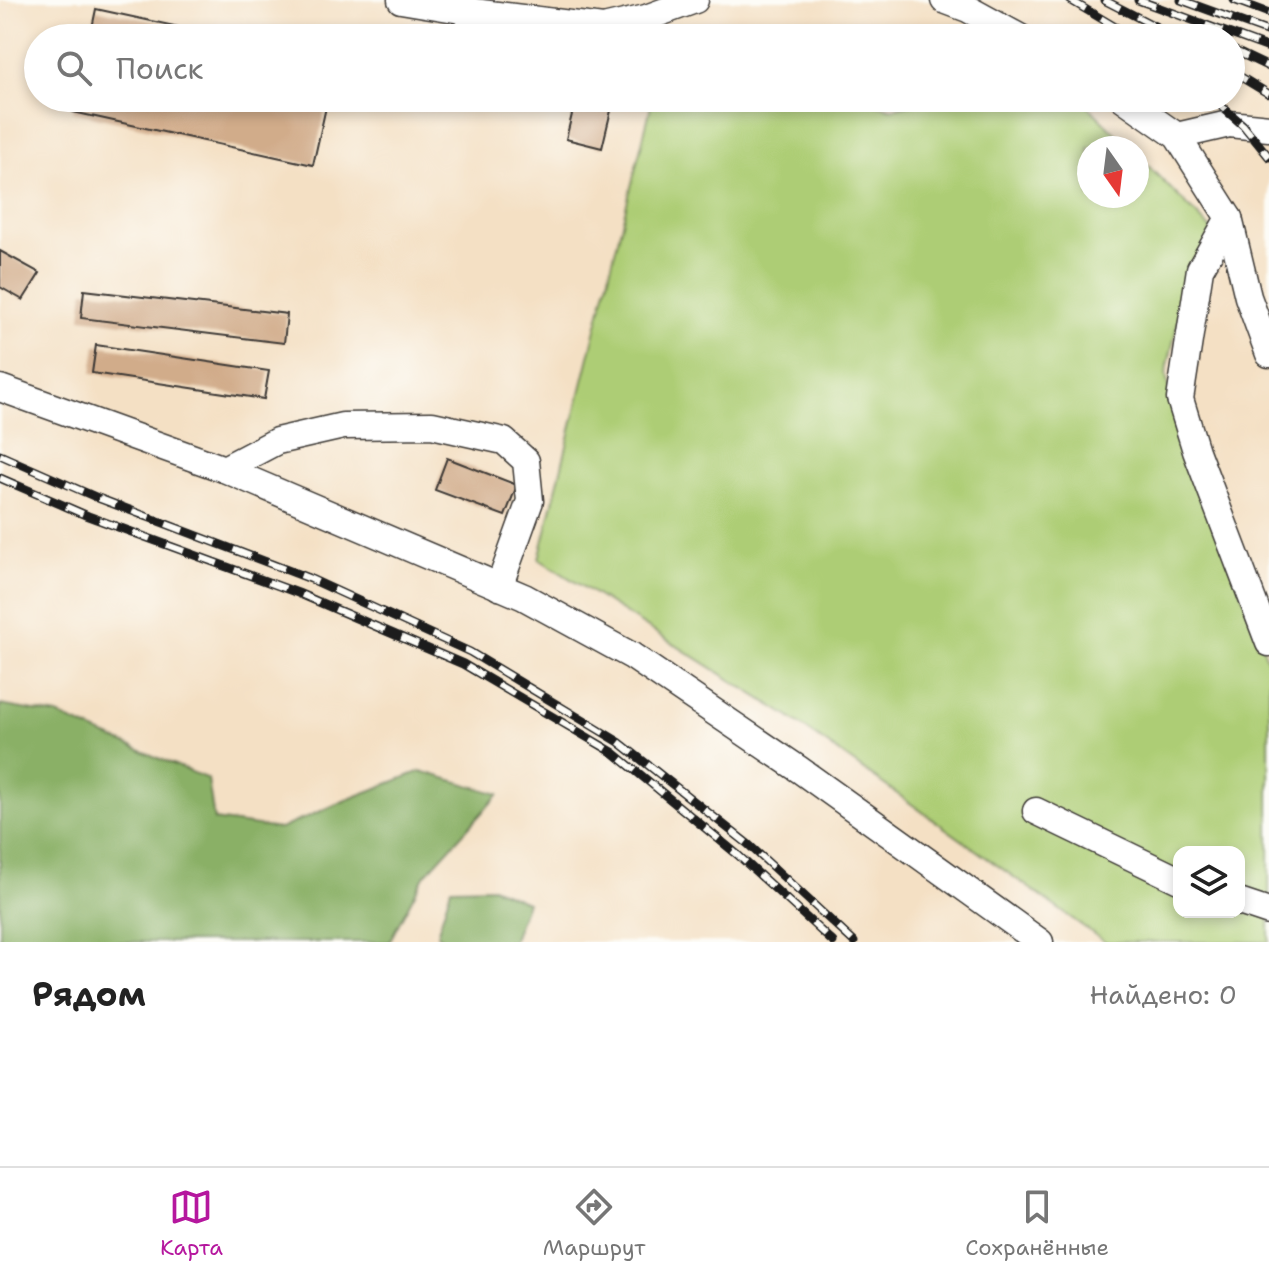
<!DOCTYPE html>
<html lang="ru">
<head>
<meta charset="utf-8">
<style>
  :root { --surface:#fff; --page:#f6f6f6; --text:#222; --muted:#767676; --line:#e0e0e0; --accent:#b5179e }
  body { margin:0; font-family:"Shantell Sans",sans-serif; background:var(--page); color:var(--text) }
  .controls { position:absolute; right:24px; bottom:24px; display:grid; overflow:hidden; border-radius:16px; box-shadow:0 4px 12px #0003 }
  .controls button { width:72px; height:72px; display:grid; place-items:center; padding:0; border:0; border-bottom:2px solid var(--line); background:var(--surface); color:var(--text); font:40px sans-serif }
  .compass { position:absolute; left:1077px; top:136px; width:72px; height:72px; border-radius:50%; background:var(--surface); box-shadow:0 4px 12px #0003; rotate:166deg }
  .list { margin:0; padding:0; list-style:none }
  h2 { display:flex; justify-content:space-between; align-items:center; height:104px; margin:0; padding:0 32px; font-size:34px }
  h2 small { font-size:26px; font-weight:400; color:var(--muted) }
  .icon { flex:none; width:44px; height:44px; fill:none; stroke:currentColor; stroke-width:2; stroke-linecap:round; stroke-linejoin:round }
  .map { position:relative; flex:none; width:1269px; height:942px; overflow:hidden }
  .search { position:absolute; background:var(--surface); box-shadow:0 4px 12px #0003; left:24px; right:24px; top:24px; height:88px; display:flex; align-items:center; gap:20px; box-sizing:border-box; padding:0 28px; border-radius:44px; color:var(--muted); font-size:30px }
  .sheet { height:224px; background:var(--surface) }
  nav { display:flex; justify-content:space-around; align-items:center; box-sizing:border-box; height:112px; border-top:2px solid var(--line); background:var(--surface); font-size:22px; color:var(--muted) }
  nav a { display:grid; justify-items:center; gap:4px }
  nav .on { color:var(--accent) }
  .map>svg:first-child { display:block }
  .green { fill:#adcd75; stroke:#647448; stroke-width:2; fill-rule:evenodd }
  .forest { fill:#8ab066; stroke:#536641; stroke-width:2 }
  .building { fill:#d1ac8a }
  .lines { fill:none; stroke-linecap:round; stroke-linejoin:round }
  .minor-casing { stroke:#3c3935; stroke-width:29 }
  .minor { stroke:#fff; stroke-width:26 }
  .rail-casing { stroke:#1c1c1c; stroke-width:9 }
  .rail { stroke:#fdfcf7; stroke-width:6; stroke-dasharray:18; stroke-linecap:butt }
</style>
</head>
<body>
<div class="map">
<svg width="1269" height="942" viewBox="0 0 1269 942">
  <rect width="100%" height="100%" fill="#fdfcf7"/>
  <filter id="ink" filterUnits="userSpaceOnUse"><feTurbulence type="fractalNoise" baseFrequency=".0125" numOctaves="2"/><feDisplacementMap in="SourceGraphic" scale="16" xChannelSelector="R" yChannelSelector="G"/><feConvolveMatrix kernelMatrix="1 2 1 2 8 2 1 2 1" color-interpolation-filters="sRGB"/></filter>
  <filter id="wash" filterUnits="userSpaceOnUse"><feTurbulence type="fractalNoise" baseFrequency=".006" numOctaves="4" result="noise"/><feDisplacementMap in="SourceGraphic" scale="32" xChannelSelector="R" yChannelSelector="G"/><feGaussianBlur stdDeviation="1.8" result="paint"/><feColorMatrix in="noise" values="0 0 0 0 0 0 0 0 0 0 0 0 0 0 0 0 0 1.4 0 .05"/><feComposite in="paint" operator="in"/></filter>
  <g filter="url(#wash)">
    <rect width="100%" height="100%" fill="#f4e0c4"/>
    <path class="green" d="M653 98H857L892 109 938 98H1072L1087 105 1130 148H1089V196H1137V155L1212 230 1187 281 1166 374 1179 445 1196 472 1269 664V942H1105L788 716 539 559ZM1179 852H1239V912H1179Z"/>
    <g class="forest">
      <path d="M0 705 57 715 208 779 214 820 280 829 346 800 421 771 499 794 424 876 389 942H7L0 939Z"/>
      <path d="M492 887 527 902 512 942H444L437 934 451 888Z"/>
    </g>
    <g id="blocks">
      <g class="building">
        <path d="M96 9 225 37V38H90Z"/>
        <path d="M76 98H328L313 165 73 112Z"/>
        <path d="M576 98H614L602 148 566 139Z"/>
        <path d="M0 251 40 273 23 300 0 287Z"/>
        <path d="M84 290 287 314 284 343 81 318Z"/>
        <path d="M96 345 269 371 264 399 92 373Z"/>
        <path d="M447 458 517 485 505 516 435 490Z"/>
      </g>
    </g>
  </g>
  <g filter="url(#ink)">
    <use href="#blocks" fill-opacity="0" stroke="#3c3935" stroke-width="2"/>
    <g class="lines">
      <defs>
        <g id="minor">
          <path d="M401 0 473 12 603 28 646 18 695 0"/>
          <path d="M944 0 968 9 1021 38"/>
          <path d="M467 38 473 12"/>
          <path d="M1123 98 1177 136 1229 218 1200 269 1180 399 1196 451 1269 643"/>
          <path d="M1177 136 1229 124 1269 128"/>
          <path d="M1229 218 1248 297 1269 354"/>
          <path d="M0 388 224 469 524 597 632 656 800 770 1040 942"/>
          <path d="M224 469 277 441 343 426 432 425 504 441 526 461 530 501 499 587"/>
          <path d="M1036 811 1179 880"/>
          <path d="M1239 902 1269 912"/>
        </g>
      </defs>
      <use href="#minor" class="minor-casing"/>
      <use href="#minor" class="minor"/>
      <defs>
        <g id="rail">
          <path d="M1070 0 1134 38"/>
          <path d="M1104 0 1178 38"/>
          <path d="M1138 0 1269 48"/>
          <path d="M1181 0 1269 32"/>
          <path d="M1234 0 1269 13"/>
          <path d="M1231 49 1269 67"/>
          <path d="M1231 71 1269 94"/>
          <path d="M1212 98 1243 125 1269 157"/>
          <path d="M0 455 98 498 311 579 470 652 619 742 748 844 854 942"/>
          <path d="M0 478 88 516 298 593 463 664 614 753 738 855 833 942"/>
        </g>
      </defs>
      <use href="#rail" class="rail-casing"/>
      <use href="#rail" class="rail"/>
    </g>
  </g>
</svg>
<div class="controls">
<button><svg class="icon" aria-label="layers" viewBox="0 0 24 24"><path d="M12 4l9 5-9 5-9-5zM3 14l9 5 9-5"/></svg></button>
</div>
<svg class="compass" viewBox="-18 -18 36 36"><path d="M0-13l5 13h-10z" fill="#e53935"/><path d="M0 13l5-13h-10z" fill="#767676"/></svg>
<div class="search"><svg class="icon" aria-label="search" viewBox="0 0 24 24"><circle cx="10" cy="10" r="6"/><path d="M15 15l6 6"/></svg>Поиск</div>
</div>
<section class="sheet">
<h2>Рядом<small>Найдено: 0</small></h2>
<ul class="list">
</ul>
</section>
<nav>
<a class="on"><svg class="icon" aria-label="map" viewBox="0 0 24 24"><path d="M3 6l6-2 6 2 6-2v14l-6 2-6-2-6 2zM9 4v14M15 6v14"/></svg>Карта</a>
<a><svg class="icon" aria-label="directions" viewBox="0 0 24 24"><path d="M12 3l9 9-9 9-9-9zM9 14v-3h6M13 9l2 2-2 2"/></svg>Маршрут</a>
<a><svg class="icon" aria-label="saved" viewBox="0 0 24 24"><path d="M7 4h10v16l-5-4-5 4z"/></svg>Сохранённые</a>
</nav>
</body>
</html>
